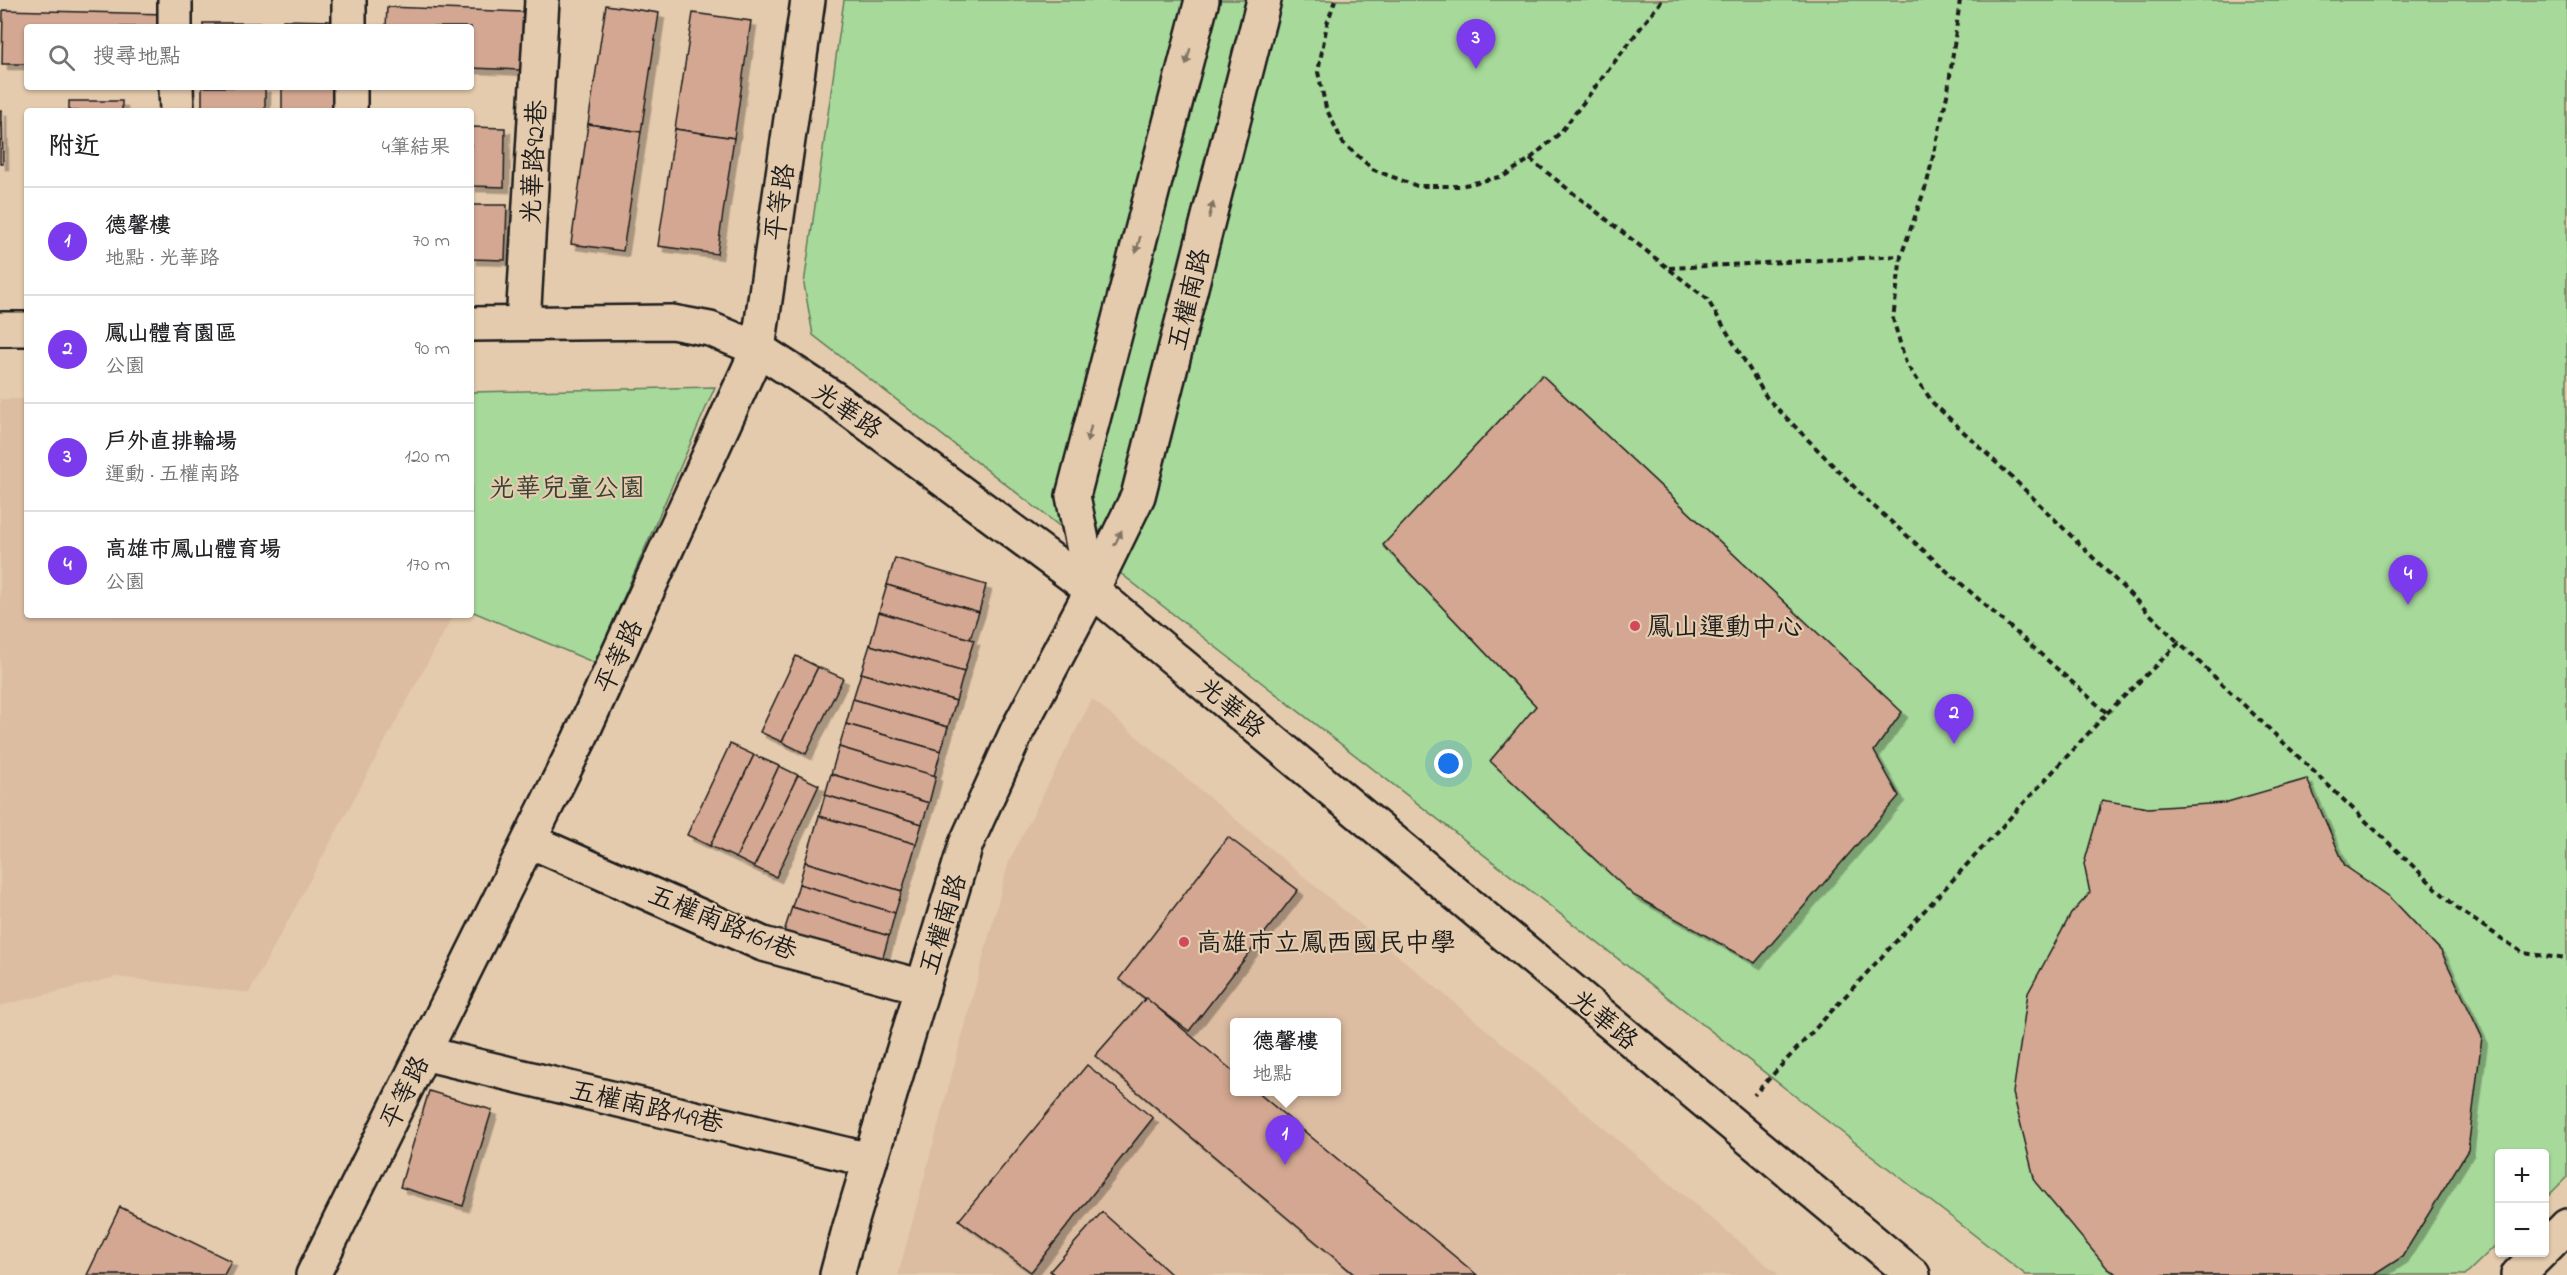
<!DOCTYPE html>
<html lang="zh-TW">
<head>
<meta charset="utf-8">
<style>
  :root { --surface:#fff; --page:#f6f6f6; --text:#202124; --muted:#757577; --line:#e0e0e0; --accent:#7c3aed }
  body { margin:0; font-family:"Indie Flower","LXGW WenKai TC",sans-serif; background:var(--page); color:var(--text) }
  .controls { position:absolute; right:18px; bottom:18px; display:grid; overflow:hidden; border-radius:6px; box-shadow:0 2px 4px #0004 }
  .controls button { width:54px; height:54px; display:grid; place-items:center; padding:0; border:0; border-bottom:2px solid var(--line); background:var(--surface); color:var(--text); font:30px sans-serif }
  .you { position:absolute; left:1449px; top:764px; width:21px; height:21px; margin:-15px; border:4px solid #fff; border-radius:50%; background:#1a73e8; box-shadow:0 0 0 9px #1a73e833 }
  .badge { display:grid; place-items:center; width:39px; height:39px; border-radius:50%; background:var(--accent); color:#fff; font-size:20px; font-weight:700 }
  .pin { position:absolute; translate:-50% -50px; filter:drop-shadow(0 2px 3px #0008) }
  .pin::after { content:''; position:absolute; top:32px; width:21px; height:18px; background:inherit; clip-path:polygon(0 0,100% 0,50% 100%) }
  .popup { position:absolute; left:1230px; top:1018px; width:111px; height:78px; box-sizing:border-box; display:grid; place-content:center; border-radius:6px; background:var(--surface); filter:drop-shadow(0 2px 4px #0005); font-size:20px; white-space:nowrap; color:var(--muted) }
  .popup b { font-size:22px; color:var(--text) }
  .popup::after { content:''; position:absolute; left:50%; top:100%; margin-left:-12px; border:12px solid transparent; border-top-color:var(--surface) }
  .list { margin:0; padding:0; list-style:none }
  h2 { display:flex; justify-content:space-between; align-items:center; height:78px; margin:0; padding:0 24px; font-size:26px }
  h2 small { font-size:20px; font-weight:400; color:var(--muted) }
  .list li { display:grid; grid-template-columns:39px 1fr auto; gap:18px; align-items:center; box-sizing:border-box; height:108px; padding:0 24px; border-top:2px solid var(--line) }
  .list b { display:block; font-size:22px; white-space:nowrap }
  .list p { margin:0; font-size:20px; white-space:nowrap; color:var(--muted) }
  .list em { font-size:20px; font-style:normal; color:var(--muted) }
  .icon { flex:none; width:33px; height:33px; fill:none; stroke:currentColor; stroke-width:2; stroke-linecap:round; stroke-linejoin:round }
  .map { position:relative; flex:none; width:2567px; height:1275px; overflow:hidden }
  .search { position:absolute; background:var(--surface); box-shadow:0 2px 4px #0004; left:24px; top:24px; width:450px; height:66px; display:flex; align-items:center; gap:15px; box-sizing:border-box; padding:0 21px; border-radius:6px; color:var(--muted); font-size:22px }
  .panel { position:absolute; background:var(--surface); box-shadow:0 2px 4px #0004; left:24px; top:108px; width:450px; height:510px; border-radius:6px }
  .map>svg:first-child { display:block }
  .built { fill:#dcbda2; fill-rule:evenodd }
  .green { fill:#a6d99a; stroke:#617a5b; stroke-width:1.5 }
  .building { fill:#d3a791; stroke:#1c1c1c; stroke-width:1.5; filter:url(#shadow) }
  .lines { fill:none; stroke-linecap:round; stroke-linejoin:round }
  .street-casing { stroke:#1c1c1c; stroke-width:38 }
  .path { stroke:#1c1c1c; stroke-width:4; stroke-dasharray:6 4.5; stroke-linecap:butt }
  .street { stroke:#e5cbad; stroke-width:33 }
  .oneway { fill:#807464 }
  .poi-dot { fill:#d1495b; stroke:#e5cbad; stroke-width:2 }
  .labels { text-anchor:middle; stroke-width:4.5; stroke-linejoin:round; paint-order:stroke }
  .street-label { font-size:26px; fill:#1c1c1c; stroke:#e5cbad }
  .park-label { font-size:26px; fill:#384235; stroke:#e5cbad }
  .poi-label { font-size:26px; fill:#1c1c1c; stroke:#e5cbad; text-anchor:start }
</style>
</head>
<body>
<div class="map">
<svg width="2567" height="1275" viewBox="0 0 2567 1275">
  <defs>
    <filter id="shadow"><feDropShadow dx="5.5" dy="5.5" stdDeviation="0" flood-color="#0004"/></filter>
  </defs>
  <rect width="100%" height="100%" fill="#e5cbad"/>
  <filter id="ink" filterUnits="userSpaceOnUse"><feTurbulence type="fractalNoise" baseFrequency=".0167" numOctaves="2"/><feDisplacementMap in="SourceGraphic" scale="12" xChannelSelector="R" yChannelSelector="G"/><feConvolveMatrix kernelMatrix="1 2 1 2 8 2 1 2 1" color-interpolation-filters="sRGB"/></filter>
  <g filter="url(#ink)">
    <g class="built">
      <path d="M0 399H27V615L453 616 249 993 116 977 0 1006Z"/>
      <path d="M1092 699 1779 1275H898L1009 861ZM1234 1022H1336V1092H1234Z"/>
    </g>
    <g class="green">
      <path d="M844 0H2567V1177L2545 1199 2544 1154H2500L2499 1242 2465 1275H2026L813 335 804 284Z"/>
      <path d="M715 387 595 663 471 611V392Z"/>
    </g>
    <g class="building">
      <path d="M606 5 659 13 641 132 588 124Z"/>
      <path d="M387 7 523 12 521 70 471 68V27H386Z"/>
      <path d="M3 10 165 14V27H27V64H2Z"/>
      <path d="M693 13 751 21 734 138 675 129Z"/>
      <path d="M283 20 334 21V27H283Z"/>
      <rect x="203" y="23" width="63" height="4"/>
      <rect x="202" y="87" width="63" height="24"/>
      <rect x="282" y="87" width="52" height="24"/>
      <rect x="69" y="101" width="53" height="10"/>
      <path d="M0 110H2L3 164H0Z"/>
      <path d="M588 124 641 132 623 251 571 244Z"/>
      <path d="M471 127 505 128 504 187 471 186Z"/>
      <path d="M675 129 734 138 717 254 658 246Z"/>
      <path d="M471 205H507L505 260 471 259Z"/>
      <path d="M1542 375 1902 712 1874 751 1899 796 1755 963 1633 895 1490 761 1536 706 1383 545Z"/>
      <path d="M895 558 986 585 979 612 887 585Z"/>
      <path d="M887 585 979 612 970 639 879 612Z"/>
      <path d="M879 612 974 640 964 672 870 645Z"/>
      <path d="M870 645 964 672 956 701 861 673Z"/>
      <path d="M796 656 818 667 782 742 760 732Z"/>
      <path d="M818 667 843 678 806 754 782 742Z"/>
      <path d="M861 673 956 701 948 727 853 699Z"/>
      <path d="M853 699 948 727 941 751 846 724Z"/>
      <path d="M846 724 941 751 934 776 839 747Z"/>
      <path d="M730 744 754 755 710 846 687 835Z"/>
      <path d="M839 747 936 776 929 803 831 774Z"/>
      <path d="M754 755 779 766 736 858 710 846Z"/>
      <path d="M779 766 798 775 754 867 736 858Z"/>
      <path d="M831 774 929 803 922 824 825 795Z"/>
      <path d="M798 775 819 785 776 877 754 867Z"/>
      <path d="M2307 779 2345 866 2390 897 2441 951 2482 1037 2468 1150 2402 1257 2374 1275H2119L2108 1269 2035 1182 2013 1093 2028 993 2071 914 2090 893 2084 864 2102 800 2148 808 2224 803Z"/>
      <path d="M825 795 922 824 916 844 819 816Z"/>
      <path d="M819 816 916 844 902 891 805 862Z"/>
      <path d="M1228 837 1298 890 1189 1031 1119 979Z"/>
      <path d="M805 862 902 891 895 913 799 884Z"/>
      <path d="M799 884 895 913 889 936 792 907Z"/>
      <path d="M792 907 889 936 881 964 783 935Z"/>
      <path d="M1146 998 1234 1072V1092H1257L1477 1275H1355L1095 1056Z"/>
      <path d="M1087 1065 1153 1118 1031 1272 959 1220Z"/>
      <path d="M429 1091 492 1110 463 1206 400 1187Z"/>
      <path d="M120 1207 231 1261 224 1275H87Z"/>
      <path d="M1102 1212 1172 1275H1055L1050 1271Z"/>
    </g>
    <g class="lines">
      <defs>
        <g id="street">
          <path d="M175 0V27"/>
          <path d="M349 0V27"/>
          <path d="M176 87 177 111"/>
          <path d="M350 87V111"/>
          <path d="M523 323 542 0"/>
          <path d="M471 324 672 322 710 329 758 349 835 399 1092 590 1913 1275"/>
          <path d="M0 329H27"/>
          <path d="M1092 590 1073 496 1202 0"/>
          <path d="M530 841 763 944 923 987"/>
          <path d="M423 1053 870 1160"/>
          <path d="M2544 1249 2567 1226"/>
          <path d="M313 1275 579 740 758 349 808 0"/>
          <path d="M837 1275 849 1230 966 844 1018 729 1092 590 1138 496 1264 0"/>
          <path d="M2518 1275 2541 1252"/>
        </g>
      </defs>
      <use href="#street" class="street-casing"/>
      <g class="path">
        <path d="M1335 0 1327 24 1318 72 1326 108 1343 143 1374 170 1417 186H1461L1504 176 1530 159 1560 133 1662 0"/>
        <path d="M1960 0 1948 91 1927 183 1901 256 1893 319 1906 363 1933 403 2021 486 2179 643"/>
        <path d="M1530 159 1707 299 1767 398 1869 502 2107 713 1754 1095"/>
        <path d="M1669 268 1901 256"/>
        <path d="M2107 713 2179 643 2458 909 2523 953 2567 959"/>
      </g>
      <use href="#street" class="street"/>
    </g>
    <defs><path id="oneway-solid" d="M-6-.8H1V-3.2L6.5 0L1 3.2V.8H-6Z" transform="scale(1.5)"/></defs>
    <g class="oneway">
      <use href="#oneway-solid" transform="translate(1188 57) rotate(105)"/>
      <use href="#oneway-solid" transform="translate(1211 210) rotate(-76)"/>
      <use href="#oneway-solid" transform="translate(1138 245) rotate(105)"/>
      <use href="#oneway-solid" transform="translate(1089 434) rotate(105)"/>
      <use href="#oneway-solid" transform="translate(1118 538) rotate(-64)"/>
    </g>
  </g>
  <g class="poi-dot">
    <circle cx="1635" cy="626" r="6"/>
    <circle cx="1184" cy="942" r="6"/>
  </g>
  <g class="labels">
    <g class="street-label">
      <text transform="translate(533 162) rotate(-87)" y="9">光華路92巷</text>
      <text transform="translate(779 202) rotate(-82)" y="9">平等路</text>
      <text transform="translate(1188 299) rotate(-76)" y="9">五權南路</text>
      <text transform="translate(848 410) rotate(35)" y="9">光華路</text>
      <text transform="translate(618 656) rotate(-65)" y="9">平等路</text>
      <text transform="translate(1232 707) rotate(40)" y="9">光華路</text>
      <text transform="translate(723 922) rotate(22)" y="9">五權南路161巷</text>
      <text transform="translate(942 924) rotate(-73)" y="9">五權南路</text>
      <text transform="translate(1605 1019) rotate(40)" y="9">光華路</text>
      <text transform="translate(404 1092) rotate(-64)" y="9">平等路</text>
      <text transform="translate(647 1106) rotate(13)" y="9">五權南路149巷</text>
    </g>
    <g class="park-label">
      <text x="567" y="496">光華兒童公園</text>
    </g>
    <g class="poi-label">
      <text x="1647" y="635">鳳山運動中心</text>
      <text x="1196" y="951">高雄市立鳳西國民中學</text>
    </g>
  </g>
</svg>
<div class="controls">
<button>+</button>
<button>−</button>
</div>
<div class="you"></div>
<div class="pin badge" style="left:1285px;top:1165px">1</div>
<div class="popup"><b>德馨樓</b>地點</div>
<div class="pin badge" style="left:1954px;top:744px">2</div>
<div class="pin badge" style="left:1476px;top:69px">3</div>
<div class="pin badge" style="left:2408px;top:605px">4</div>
<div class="search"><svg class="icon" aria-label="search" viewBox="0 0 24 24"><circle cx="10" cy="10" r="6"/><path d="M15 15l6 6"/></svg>搜尋地點</div>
<section class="panel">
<h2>附近<small>4筆結果</small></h2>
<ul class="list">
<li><span class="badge">1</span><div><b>德馨樓</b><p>地點 · 光華路</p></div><em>70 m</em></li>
<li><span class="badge">2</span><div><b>鳳山體育園區</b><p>公園</p></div><em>90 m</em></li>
<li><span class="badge">3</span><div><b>戶外直排輪場</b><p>運動 · 五權南路</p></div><em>120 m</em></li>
<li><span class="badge">4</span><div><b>高雄市鳳山體育場</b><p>公園</p></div><em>170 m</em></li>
</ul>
</section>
</div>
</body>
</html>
